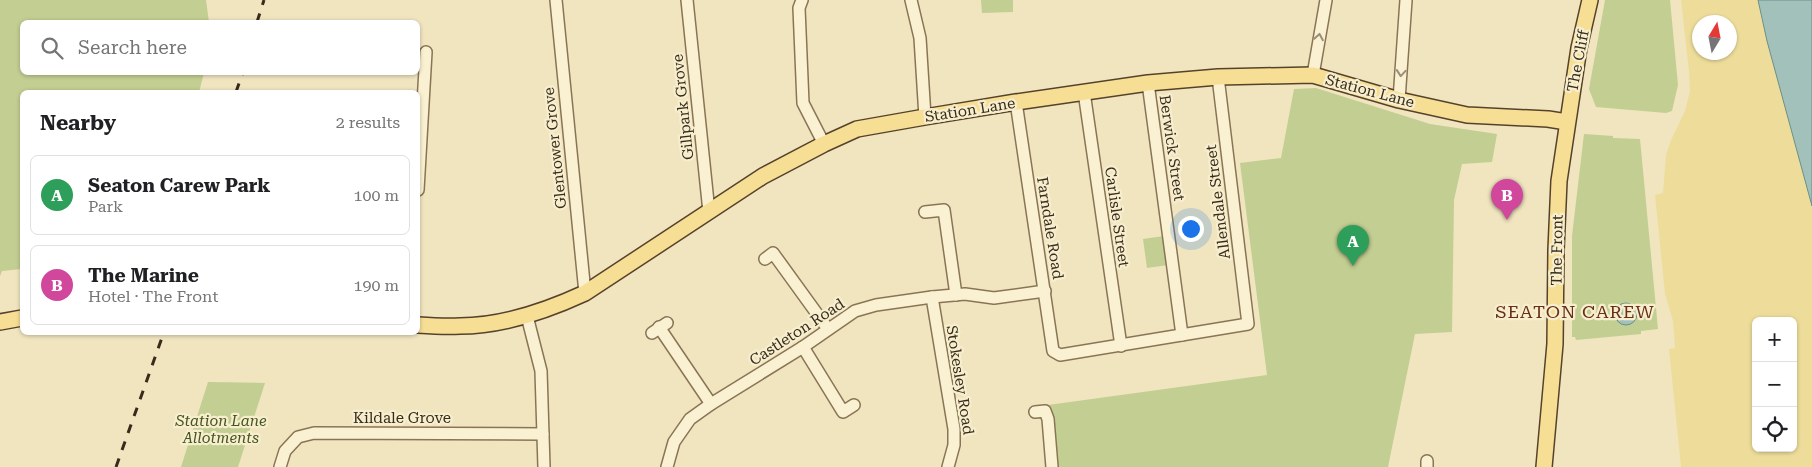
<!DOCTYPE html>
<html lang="en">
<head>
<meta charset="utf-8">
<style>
  :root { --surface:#fff; --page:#f2f2f2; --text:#202124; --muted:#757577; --line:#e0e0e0; --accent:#9b2b23 }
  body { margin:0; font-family:"Roboto Serif",serif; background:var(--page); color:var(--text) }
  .controls { position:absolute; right:15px; bottom:15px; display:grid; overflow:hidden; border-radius:8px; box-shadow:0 1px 4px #0004 }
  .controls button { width:45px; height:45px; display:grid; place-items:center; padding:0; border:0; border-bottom:1px solid var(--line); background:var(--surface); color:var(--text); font:25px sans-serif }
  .compass { position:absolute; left:1692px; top:15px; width:45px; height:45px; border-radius:50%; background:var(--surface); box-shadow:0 1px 4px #0004; rotate:10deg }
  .you { position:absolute; left:1190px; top:228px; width:18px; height:18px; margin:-12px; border:4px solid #fff; border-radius:50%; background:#1a73e8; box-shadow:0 0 0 8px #1a73e833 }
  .badge { display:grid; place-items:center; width:32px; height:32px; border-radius:50%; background:var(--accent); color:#fff; font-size:16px; font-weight:700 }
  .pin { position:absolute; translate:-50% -41px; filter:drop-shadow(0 1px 2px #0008) }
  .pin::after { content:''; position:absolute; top:26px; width:18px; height:15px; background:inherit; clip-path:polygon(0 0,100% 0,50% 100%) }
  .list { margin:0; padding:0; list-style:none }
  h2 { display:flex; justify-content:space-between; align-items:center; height:65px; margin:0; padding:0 20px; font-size:21px }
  h2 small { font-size:16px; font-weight:400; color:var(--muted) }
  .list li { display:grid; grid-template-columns:32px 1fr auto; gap:15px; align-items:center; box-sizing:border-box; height:80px; margin:0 10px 10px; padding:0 10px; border:1px solid var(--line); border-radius:8px }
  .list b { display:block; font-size:19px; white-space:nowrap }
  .list p { margin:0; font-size:16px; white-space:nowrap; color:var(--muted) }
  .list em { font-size:16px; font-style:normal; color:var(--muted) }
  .icon { flex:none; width:28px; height:28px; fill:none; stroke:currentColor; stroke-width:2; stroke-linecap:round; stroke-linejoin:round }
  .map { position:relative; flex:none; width:1812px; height:467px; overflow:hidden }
  .search { position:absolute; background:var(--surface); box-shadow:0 1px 4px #0004; left:20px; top:20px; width:400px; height:55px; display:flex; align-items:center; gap:12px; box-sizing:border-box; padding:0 18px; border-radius:8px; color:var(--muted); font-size:19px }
  .panel { position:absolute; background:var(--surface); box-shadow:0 1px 4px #0004; left:20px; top:90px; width:400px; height:245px; border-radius:8px }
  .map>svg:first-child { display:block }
  .green { fill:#c3ce92 }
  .sand { fill:#eedd9a; fill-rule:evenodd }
  .water { fill:#a2c1ba; stroke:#699089 }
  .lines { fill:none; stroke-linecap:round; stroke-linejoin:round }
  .minor-casing { stroke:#897556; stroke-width:14 }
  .major-casing { stroke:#56422b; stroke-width:18 }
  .minor { stroke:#faf1d2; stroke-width:11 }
  .major { stroke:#f6de94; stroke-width:15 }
  .rail { stroke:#382b1c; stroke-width:3; stroke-dasharray:9 9; stroke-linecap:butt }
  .oneway { stroke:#998e77 }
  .labels { text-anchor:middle; stroke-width:4.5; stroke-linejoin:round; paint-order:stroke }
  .street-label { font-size:15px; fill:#382b1c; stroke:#f7eece }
  .park-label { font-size:15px; font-style:italic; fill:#455521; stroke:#f7eece }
  .quarter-label { font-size:18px; letter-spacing:1px; fill:#672e19; stroke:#f7eece }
</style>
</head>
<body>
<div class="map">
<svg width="1812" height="467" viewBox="0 0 1812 467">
  <rect width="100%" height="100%" fill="#f0e5bf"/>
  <g class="green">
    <path d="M0 0H206L209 22H22V72L204 73 199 92H22V269L2 271 0 276Z"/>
    <path d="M981 0H1013V12L982 13Z"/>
    <path d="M1605 0H1670L1678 85 1672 111 1666 113 1596 107 1589 89Z"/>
    <path d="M1316 88 1430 124 1497 134 1492 162 1462 164 1454 200 1452 332 1415 334 1388 467H1054L1048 405 1267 375 1240 163 1281 158 1294 89Z"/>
    <path d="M1584 134 1613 136V138L1640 139 1658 329 1641 331V334L1576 340 1575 337H1572V236Z"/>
    <path d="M1164 236 1168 265 1147 268 1143 239Z"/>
    <path d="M208 382 265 383 238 467H181Z"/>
  </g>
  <path class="sand" d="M1681 0H1812V467H1681L1669 349 1675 348 1673 321 1665 294 1655 195 1663 193 1666 155 1671 140 1685 111 1690 91 1689 71ZM1700 22H1730V52H1700ZM1756 321H1793V448H1756Z"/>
  <g class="water">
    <path d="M1758 0H1812V206L1767 41Z"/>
    <circle cx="1626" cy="314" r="11"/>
  </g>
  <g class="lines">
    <defs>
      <g id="minor">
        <path d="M556 0 585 293"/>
        <path d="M687 0 709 212"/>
        <path d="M802 0 799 8 803 103 824 144"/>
        <path d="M911 0 920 38 925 117"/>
        <path d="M1313 75 1326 0"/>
        <path d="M1148 83 1182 335"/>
        <path d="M1084 92 1121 346"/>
        <path d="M1399 100 1406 0"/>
        <path d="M1016 102 1053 351 1060 355 1248 324 1218 77"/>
        <path d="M418 190 426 52"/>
        <path d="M925 212 944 210 956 295"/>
        <path d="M765 259 773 253 828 329"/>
        <path d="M932 297 954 429V445L948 467"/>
        <path d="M527 316 541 371 544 467"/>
        <path d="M659 327 711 404"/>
        <path d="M652 333 667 323"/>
        <path d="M803 347 843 412 854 405"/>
        <path d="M1035 412 1045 411 1048 419 1052 467"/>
        <path d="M280 467 285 451 298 437 314 433 543 434"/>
        <path d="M667 467 674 442 690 419 711 404 803 347 855 311 876 305 932 297 965 294 994 298 1045 291"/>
        <path d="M1427 467V461"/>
      </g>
      <g id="major">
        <path d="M0 322 22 318"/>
        <path d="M418 325C432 326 446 327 460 326 503 326 546 311 585 293L763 176 824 144 857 129 925 117 1016 102 1148 83 1218 77 1313 75 1399 100 1467 115 1548 119 1567 122"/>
        <path d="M1544 467 1555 344 1556 250 1559 181 1579 48 1590 0"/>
      </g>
    </defs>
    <use href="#minor" class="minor-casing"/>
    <use href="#major" class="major-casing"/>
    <use href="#minor" class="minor"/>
    <use href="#major" class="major"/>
    <g class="rail">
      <path d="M257 22 264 0"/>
      <path d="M236 92 243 72"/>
      <path d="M116 467 164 332"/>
    </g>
  </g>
  <defs><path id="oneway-chevron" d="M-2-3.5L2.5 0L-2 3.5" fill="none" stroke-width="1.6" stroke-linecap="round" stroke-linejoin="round" transform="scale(1.25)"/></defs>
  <g class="oneway">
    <use href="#oneway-chevron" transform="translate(1319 37) rotate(-80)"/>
    <use href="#oneway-chevron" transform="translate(1401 73) rotate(95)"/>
  </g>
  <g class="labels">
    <g class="street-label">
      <text transform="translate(1578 61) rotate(-79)" y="5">The Cliff</text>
      <text transform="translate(1370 91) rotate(15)" y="5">Station Lane</text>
      <text transform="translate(683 107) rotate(-96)" y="5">Gillpark Grove</text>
      <text transform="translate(970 110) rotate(-9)" y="5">Station Lane</text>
      <text transform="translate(555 148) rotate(-96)" y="5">Glentower Grove</text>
      <text transform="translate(1172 148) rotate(82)" y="5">Berwick Street</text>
      <text transform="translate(1218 202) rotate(-97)" y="5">Allendale Street</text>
      <text transform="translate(1117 217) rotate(82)" y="5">Carlisle Street</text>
      <text transform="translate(1050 228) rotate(81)" y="5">Farndale Road</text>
      <text transform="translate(1557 250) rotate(-89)" y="5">The Front</text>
      <text transform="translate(797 332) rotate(-33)" y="5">Castleton Road</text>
      <text transform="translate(960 380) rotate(81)" y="5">Stokesley Road</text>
      <text x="402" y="423">Kildale Grove</text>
    </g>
    <g class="park-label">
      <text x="221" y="426">Station Lane<tspan x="221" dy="17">Allotments</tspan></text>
    </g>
    <g class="quarter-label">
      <text x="1575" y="318">SEATON CAREW</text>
    </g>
  </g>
</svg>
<div class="controls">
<button>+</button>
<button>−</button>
<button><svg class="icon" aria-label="locate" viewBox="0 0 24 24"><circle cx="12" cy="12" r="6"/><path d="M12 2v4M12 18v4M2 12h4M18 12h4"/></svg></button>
</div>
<svg class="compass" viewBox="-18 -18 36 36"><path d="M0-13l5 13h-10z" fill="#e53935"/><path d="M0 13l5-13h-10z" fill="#757577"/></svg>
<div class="you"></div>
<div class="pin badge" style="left:1353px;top:266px;background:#2e9e5b">A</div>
<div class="pin badge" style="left:1507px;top:220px;background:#d1479c">B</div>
<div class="search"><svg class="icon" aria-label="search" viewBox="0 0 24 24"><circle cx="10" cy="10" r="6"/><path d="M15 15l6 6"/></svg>Search here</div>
<section class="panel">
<h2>Nearby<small>2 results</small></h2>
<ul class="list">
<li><span class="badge" style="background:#2e9e5b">A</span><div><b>Seaton Carew Park</b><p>Park</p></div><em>100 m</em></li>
<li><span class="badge" style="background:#d1479c">B</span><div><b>The Marine</b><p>Hotel · The Front</p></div><em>190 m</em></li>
</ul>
</section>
</div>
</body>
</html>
